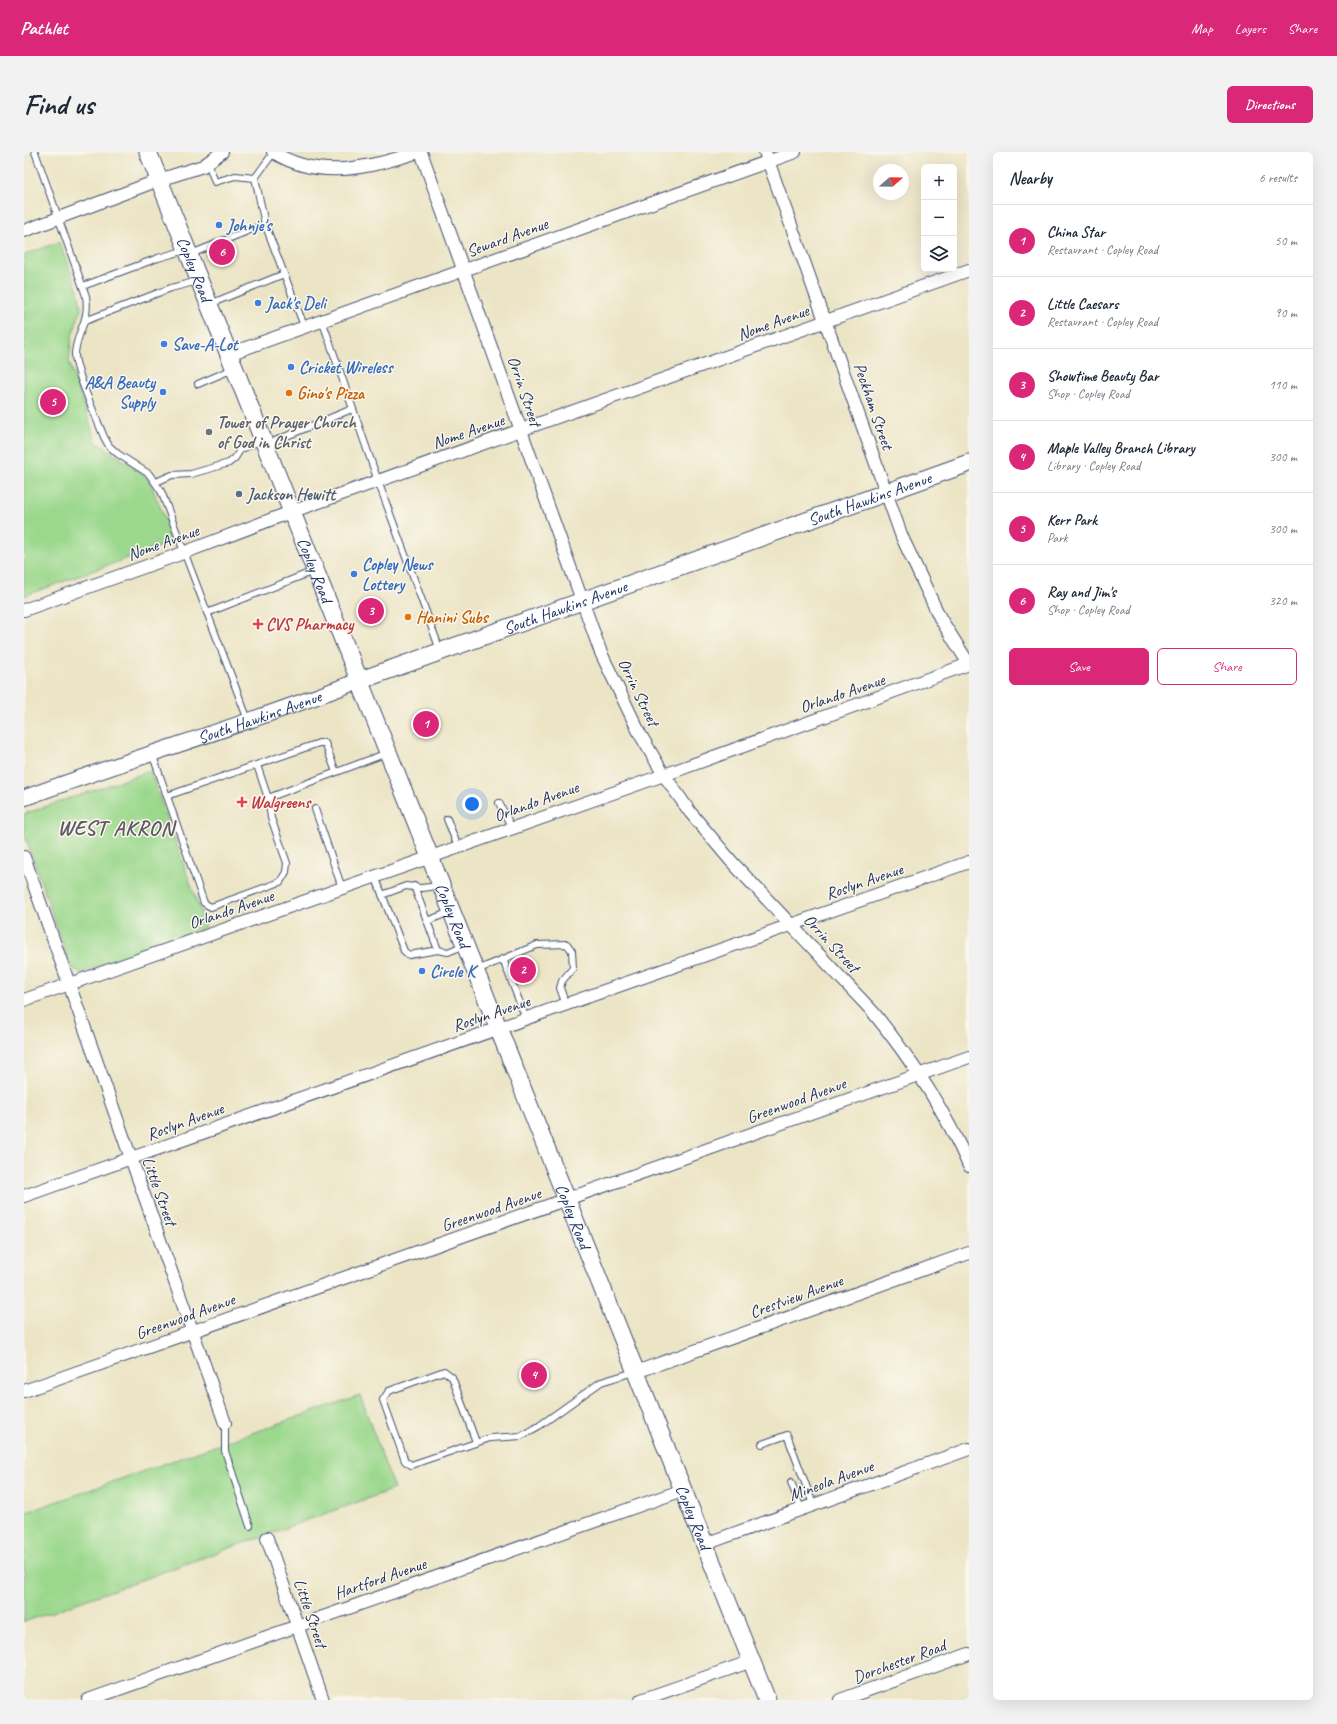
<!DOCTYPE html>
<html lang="en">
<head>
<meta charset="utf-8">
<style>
  :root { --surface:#fff; --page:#f2f2f3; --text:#1f2937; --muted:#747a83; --line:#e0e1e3; --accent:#db2777 }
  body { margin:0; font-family:Caveat,sans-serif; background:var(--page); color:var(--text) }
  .controls { position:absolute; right:12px; top:12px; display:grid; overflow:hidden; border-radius:6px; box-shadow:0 4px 16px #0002 }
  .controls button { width:36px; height:36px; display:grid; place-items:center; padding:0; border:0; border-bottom:1px solid var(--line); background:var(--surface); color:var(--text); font:20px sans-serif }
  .compass { position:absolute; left:849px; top:12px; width:36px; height:36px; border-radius:50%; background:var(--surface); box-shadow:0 4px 16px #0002; rotate:70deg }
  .you { position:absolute; left:448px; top:652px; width:14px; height:14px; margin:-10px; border:3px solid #fff; border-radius:50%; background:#1a73e8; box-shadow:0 0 0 6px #1a73e833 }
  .badge { display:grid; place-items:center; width:26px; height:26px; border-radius:50%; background:var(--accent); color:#fff; font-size:13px; font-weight:700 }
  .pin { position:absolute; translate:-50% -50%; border:2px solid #fff; box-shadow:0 1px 4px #0006 }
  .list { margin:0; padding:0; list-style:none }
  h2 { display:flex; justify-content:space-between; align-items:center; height:52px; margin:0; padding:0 16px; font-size:17px }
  h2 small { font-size:13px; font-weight:400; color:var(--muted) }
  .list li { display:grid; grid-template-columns:26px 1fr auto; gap:12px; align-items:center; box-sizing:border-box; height:72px; padding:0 16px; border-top:1px solid var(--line) }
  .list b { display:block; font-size:15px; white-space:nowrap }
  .list p { margin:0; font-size:13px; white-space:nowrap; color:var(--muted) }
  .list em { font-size:13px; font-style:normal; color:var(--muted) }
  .actions { display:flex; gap:8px; padding:12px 16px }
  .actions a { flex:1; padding:9px 0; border:1px solid var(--accent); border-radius:6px; text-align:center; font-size:14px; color:var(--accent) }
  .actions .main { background:var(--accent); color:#fff }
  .icon { flex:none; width:22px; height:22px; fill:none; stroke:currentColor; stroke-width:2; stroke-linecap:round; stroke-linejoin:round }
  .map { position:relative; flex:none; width:945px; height:1548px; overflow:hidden; border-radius:6px }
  header { display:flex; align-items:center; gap:24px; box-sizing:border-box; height:56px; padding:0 20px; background:var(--accent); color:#fff }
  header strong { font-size:19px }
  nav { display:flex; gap:22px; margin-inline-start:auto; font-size:14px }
  .intro { display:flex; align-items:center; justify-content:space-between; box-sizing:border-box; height:96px; padding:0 24px }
  h1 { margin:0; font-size:28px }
  .button { padding:10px 18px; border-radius:6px; background:var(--accent); color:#fff; font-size:14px; font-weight:700 }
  main { display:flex; gap:24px; padding:0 24px }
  aside { flex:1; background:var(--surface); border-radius:6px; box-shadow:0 4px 16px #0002 }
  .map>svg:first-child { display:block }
  .green { fill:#9bd88d; stroke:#5b8476 }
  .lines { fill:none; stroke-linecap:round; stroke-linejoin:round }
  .service-casing { stroke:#3a4a6d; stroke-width:8 }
  .minor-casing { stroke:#3a4a6d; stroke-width:14 }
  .tertiary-casing { stroke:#3a4a6d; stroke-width:17 }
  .secondary-casing { stroke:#3a4a6d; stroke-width:19 }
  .service { stroke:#fff; stroke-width:6 }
  .minor { stroke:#fff; stroke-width:12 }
  .tertiary { stroke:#fff; stroke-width:15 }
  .secondary { stroke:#fff; stroke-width:17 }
  .shop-dot { fill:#3f7fe0; stroke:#fbf7ec; stroke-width:1.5 }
  .food-dot { fill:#e8710a; stroke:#fbf7ec; stroke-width:1.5 }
  .worship-dot { fill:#6b7280; stroke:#fbf7ec; stroke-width:1.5 }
  .service-dot { fill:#5c6f8a; stroke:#fbf7ec; stroke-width:1.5 }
  .health-dot { fill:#e0444e; stroke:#fbf7ec; stroke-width:1.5 }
  .labels { text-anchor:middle; stroke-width:3; stroke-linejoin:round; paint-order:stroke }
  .shop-label { font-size:17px; font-weight:bold; fill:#366cbe; stroke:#fbf7ec; text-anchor:start }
  .street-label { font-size:17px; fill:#1b2f5e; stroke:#fbf7ec }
  .food-label { font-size:17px; font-weight:bold; fill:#c56008; stroke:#fbf7ec; text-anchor:start }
  .worship-label { font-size:17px; font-weight:bold; fill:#5b616d; stroke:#fbf7ec; text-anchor:start }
  .service-label { font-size:17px; font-weight:bold; fill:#4e5e75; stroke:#fbf7ec; text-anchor:start }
  .health-label { font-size:17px; font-weight:bold; fill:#be3a42; stroke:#fbf7ec; text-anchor:start }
  .district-label { font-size:21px; font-weight:bold; letter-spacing:1px; fill:#5e5967; stroke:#fbf7ec }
</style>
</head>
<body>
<header>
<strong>Pathlet</strong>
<nav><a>Map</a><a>Layers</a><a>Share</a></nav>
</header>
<div class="intro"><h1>Find us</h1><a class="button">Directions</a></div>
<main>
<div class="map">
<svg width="945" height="1548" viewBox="0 0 945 1548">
  <rect width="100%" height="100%" fill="#fbf7ec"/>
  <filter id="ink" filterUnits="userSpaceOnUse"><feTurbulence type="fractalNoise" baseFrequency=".025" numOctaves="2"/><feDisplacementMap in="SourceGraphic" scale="8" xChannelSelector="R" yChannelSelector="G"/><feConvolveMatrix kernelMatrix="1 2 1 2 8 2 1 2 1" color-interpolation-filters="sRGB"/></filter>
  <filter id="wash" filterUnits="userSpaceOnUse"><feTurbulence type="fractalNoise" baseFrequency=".012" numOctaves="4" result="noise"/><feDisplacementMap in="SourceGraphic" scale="16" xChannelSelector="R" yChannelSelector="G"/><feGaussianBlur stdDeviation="0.9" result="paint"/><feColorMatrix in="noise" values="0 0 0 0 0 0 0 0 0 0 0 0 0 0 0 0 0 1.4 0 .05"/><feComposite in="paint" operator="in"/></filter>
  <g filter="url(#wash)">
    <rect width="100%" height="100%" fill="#ebe4c5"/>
    <g class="green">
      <path d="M35 90 54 138 57 158 48 184 45 209 72 290 113 317 125 328 150 389 0 444V103Z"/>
      <path d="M126 619 182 775 57 821 47 815 0 681V662Z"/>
      <path d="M336 1243 370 1337 0 1470V1361Z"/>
    </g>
  </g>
  <g filter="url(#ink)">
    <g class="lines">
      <defs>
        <g id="service">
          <path d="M11 0 62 144C66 170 53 178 51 201 50 217 73 267 80 285L85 294 94 302 125 322 137 339 224 568"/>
          <path d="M250 0 231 26 241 72 280 174"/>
          <path d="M184 11 191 30 211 24 231 26"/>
          <path d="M167 102 241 72"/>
          <path d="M59 134 134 106 162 98"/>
          <path d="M186 152 260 122"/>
          <path d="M298 168 354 329 416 498"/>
          <path d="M61 169 147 136 174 129"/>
          <path d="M174 232 209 217"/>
          <path d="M241 293 328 257"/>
          <path d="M132 330 148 323 167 322 205 311 211 306 216 298 237 288"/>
          <path d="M183 461 290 419"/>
          <path d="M128 601 180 751 187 755 256 730 262 720 263 711 247 666 244 646 363 601"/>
          <path d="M233 613 244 646"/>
          <path d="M143 644 295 591H301L312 620"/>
          <path d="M475 651 488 676"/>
          <path d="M291 657 318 736"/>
          <path d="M423 667 434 695"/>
          <path d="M351 724 380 799 385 803 414 798 424 800 441 793"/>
          <path d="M390 734 414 798"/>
          <path d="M358 743 382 734 397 736 406 735 416 732"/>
          <path d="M403 769 426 760"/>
          <path d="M479 807 502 867"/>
          <path d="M453 818 513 793 543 792 548 799 549 816 538 829 536 836 542 853"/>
          <path d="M201 1271V1299L226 1374"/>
          <path d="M452 1290 428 1225 420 1219 365 1239 359 1248 381 1309 387 1313 466 1286 497 1284 515 1274 577 1230 610 1220"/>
          <path d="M738 1292 763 1283 789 1352"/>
          <path d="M767 1330 777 1357"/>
        </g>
        <g id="minor">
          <path d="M249 0C297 30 345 15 395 0"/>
          <path d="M397 0 577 501 616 582 640 623 666 660 707 709 849 860C887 907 921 958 945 1014"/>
          <path d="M741 0 878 385 916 466 945 512"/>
          <path d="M0 79 135 28 179 14 198 0"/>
          <path d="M205 202 771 0"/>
          <path d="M0 458 159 401 267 360 945 118"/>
          <path d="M0 705 201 1271"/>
          <path d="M0 848 640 623 945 512"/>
          <path d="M0 1044 945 710"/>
          <path d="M612 1220 945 1101"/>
          <path d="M0 1239 945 905"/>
          <path d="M243 1386 299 1548"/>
          <path d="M681 1392 945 1297"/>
          <path d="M64 1548 659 1338"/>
          <path d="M617 1548 728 1509"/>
          <path d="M816 1548 945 1502"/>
        </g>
        <g id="tertiary">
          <path id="s1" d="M0 646C111 605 224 572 334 529"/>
        </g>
        <g id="secondary">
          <path id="s2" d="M124 0 743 1548"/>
          <path id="s3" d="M334 529 945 311"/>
        </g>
      </defs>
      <use href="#service" class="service-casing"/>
      <use href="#minor" class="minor-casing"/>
      <use href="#tertiary" class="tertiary-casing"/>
      <use href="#secondary" class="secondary-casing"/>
      <use href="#service" class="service"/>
      <use href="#minor" class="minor"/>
      <use href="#tertiary" class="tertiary"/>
      <use href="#secondary" class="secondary"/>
    </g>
  </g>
  <g class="shop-dot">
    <circle cx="195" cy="73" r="4"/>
    <circle cx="234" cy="151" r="4"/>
    <circle cx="140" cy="192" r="4"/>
    <circle cx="267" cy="215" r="4"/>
    <circle cx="139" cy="240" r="4"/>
    <circle cx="330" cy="422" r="4"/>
    <circle cx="398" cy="819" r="4"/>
  </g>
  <g class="food-dot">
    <circle cx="265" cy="241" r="4"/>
    <circle cx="384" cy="465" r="4"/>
  </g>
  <circle class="worship-dot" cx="185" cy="280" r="4"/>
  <circle class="service-dot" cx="215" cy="342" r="4"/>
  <g class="health-dot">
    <path d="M232 466h4v4h4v4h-4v4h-4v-4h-4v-4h4z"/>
    <path d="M216 644h4v4h4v4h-4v4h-4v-4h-4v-4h4z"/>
  </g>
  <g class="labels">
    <g class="shop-label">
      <text x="203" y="79">Johnje's</text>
      <text x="242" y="157">Jack's Deli</text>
      <text x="148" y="198">Save-A-Lot</text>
      <text x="275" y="221">Cricket Wireless</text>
      <text x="131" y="236" text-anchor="end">A&amp;A Beauty<tspan x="131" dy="20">Supply</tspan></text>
      <text x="338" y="418">Copley News<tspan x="338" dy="20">Lottery</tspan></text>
      <text x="406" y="825">Circle K</text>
    </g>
    <g class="street-label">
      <text transform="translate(483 85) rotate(-20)" y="6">Seward Avenue</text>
      <text dy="6" stroke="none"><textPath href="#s2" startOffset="126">Copley Road</textPath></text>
      <text transform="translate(749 170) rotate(-20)" y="6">Nome Avenue</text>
      <text transform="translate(501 239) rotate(71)" y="6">Orrin Street</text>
      <text transform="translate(850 254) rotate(71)" y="6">Peckham Street</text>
      <text transform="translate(444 279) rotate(-19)" y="6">Nome Avenue</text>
      <text dy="6" stroke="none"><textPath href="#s3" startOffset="543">South Hawkins Avenue</textPath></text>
      <text transform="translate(139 390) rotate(-20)" y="6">Nome Avenue</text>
      <text dy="6" stroke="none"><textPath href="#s2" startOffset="450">Copley Road</textPath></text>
      <text dy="6" stroke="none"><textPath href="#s3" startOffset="220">South Hawkins Avenue</textPath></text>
      <text transform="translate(615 540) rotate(64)" y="6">Orrin Street</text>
      <text transform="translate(818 541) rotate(-19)" y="6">Orlando Avenue</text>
      <text dy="6" stroke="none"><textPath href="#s1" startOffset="249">South Hawkins Avenue</textPath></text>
      <text transform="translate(512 649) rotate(-20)" y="6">Orlando Avenue</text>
      <text transform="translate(840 729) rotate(-19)" y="6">Roslyn Avenue</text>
      <text transform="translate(207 757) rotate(-19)" y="6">Orlando Avenue</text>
      <text dy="6" stroke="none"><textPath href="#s2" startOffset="822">Copley Road</textPath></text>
      <text transform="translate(808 791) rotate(47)" y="6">Orrin Street</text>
      <text transform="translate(467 861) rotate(-19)" y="6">Roslyn Avenue</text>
      <text transform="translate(772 948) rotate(-20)" y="6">Greenwood Avenue</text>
      <text transform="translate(161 969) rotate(-20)" y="6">Roslyn Avenue</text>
      <text transform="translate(136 1039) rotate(70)" y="6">Little Street</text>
      <text transform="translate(467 1057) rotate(-19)" y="6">Greenwood Avenue</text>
      <text dy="6" stroke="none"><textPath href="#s2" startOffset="1146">Copley Road</textPath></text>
      <text transform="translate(772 1144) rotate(-20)" y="6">Crestview Avenue</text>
      <text transform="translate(161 1164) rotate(-20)" y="6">Greenwood Avenue</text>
      <text transform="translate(807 1328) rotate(-20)" y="6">Mineola Avenue</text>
      <text dy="6" stroke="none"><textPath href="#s2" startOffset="1470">Copley Road</textPath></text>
      <text transform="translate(356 1426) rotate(-19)" y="6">Hartford Avenue</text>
      <text transform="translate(287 1461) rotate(71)" y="6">Little Street</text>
      <text transform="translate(875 1509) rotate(-20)" y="6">Dorchester Road</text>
    </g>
    <g class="food-label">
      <text x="273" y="247">Gino's Pizza</text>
      <text x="392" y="471">Hanini Subs</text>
    </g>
    <g class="worship-label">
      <text x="193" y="276">Tower of Prayer Church<tspan x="193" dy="20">of God in Christ</tspan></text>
    </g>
    <g class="service-label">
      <text x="223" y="348">Jackson Hewitt</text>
    </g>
    <g class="health-label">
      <text x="242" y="478">CVS Pharmacy</text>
      <text x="226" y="656">Walgreens</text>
    </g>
    <g class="district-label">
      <text x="92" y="683">WEST AKRON</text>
    </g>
  </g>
</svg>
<div class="controls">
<button>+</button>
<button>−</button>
<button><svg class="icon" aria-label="layers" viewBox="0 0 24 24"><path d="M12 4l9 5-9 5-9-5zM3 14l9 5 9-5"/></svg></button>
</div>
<svg class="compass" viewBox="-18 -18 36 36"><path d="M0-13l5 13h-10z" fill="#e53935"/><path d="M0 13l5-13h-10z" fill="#747a83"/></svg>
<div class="you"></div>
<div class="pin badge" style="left:402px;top:572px">1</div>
<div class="pin badge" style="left:499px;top:818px">2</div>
<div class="pin badge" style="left:347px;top:459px">3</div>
<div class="pin badge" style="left:510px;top:1223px">4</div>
<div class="pin badge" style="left:29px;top:250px">5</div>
<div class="pin badge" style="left:198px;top:100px">6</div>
</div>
<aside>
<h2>Nearby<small>6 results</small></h2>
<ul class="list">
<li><span class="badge">1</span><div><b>China Star</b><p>Restaurant · Copley Road</p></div><em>50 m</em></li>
<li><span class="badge">2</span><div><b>Little Caesars</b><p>Restaurant · Copley Road</p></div><em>90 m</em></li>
<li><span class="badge">3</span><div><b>Showtime Beauty Bar</b><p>Shop · Copley Road</p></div><em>110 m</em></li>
<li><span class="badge">4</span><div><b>Maple Valley Branch Library</b><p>Library · Copley Road</p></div><em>300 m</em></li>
<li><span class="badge">5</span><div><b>Kerr Park</b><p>Park</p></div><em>300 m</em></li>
<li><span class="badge">6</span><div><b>Ray and Jim's</b><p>Shop · Copley Road</p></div><em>320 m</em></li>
</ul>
<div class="actions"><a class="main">Save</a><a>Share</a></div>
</aside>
</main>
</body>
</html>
